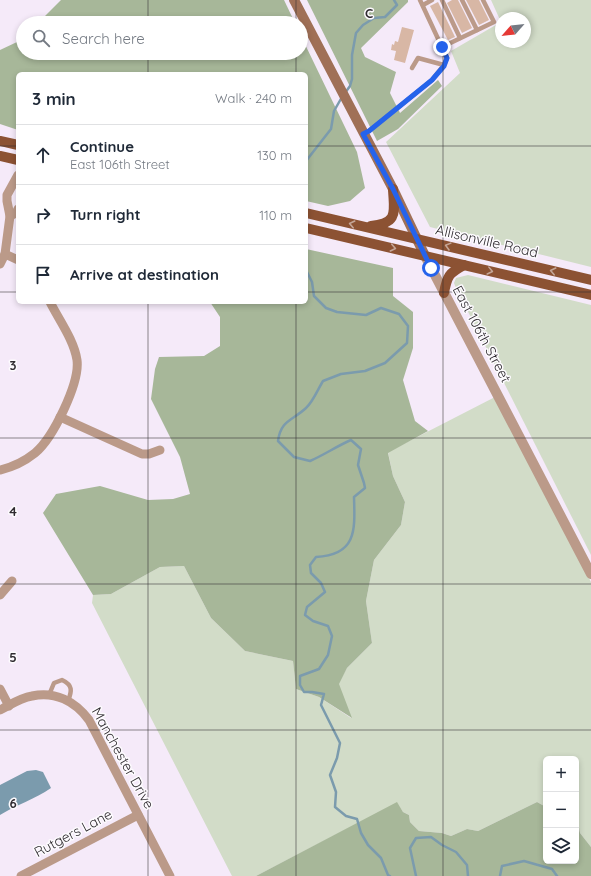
<!DOCTYPE html>
<html lang="en">
<head>
<meta charset="utf-8">
<style>
  :root { --surface:#fff; --page:#f6f6f7; --text:#1f2937; --muted:#747a83; --line:#e0e1e3 }
  body { margin:0; font-family:Quicksand,sans-serif; background:var(--page); color:var(--text) }
  .controls { position:absolute; right:12px; bottom:12px; display:grid; overflow:hidden; border-radius:6px; box-shadow:0 2px 6px #0003 }
  .controls button { width:36px; height:36px; display:grid; place-items:center; padding:0; border:0; border-bottom:1px solid var(--line); background:var(--surface); color:var(--text); font:20px sans-serif }
  .compass { position:absolute; left:495px; top:12px; width:36px; height:36px; border-radius:50%; background:var(--surface); box-shadow:0 2px 6px #0003; rotate:243deg }
  .stop { position:absolute; width:12px; height:12px; margin:-9px; border:3px solid #2563eb; border-radius:50%; background:#fff }
  .stop.end { background:#2563eb; border-color:#fff; box-shadow:0 1px 4px #0008 }
  .list { margin:0; padding:0; list-style:none }
  h2 { display:flex; justify-content:space-between; align-items:center; height:52px; margin:0; padding:0 16px; font-size:17px }
  h2 small { font-size:13px; font-weight:400; color:var(--muted) }
  .list li { display:grid; grid-template-columns:26px 1fr auto; gap:12px; align-items:center; box-sizing:border-box; height:60px; padding:0 16px; border-top:1px solid var(--line) }
  .list b { display:block; font-size:15px; white-space:nowrap }
  .list p { margin:0; font-size:13px; white-space:nowrap; color:var(--muted) }
  .list em { font-size:13px; font-style:normal; color:var(--muted) }
  .icon { flex:none; width:22px; height:22px; fill:none; stroke:currentColor; stroke-width:2; stroke-linecap:round; stroke-linejoin:round }
  .map { position:relative; flex:none; width:591px; height:876px; overflow:hidden }
  .search { position:absolute; background:var(--surface); box-shadow:0 2px 6px #0003; left:16px; top:16px; width:292px; height:44px; display:flex; align-items:center; gap:10px; box-sizing:border-box; padding:0 14px; border-radius:22px; color:var(--muted); font-size:15px }
  .panel { position:absolute; background:var(--surface); box-shadow:0 2px 6px #0003; left:16px; top:72px; width:292px; height:232px; border-radius:6px }
  .map>svg:first-child { display:block }
  .green { fill:#d2dcc8 }
  .forest { fill:#a7b799 }
  .water { fill:#7b9bad }
  .lines { fill:none; stroke-linecap:round; stroke-linejoin:round }
  .stream { stroke:#7b9bad; stroke-width:2.5 }
  .building { fill:#d8b7a5 }
  .service { stroke:#bb9a89; stroke-width:4.5 }
  .minor { stroke:#bb9a89; stroke-width:9 }
  .tertiary { stroke:#bb9a89; stroke-width:10 }
  .secondary { stroke:#a07057; stroke-width:10 }
  .primary { stroke:#8c5233; stroke-width:10 }
  .oneway { stroke:#c4a698 }
  .route { stroke:#2563eb; stroke-width:5 }
  .grid { fill:none; stroke:#2f2b30; stroke-width:1; stroke-opacity:0.55 }
  .labels { text-anchor:middle; stroke-width:3; stroke-linejoin:round; paint-order:stroke }
  .street-label { font-size:14px; fill:#2f2b30; stroke:#fdfbfe }
  .grid-label { font-size:13px; text-anchor:middle; font-weight:bold; fill:#2f2b30; stroke:#fdfbfe; stroke-width:3; stroke-linejoin:round; paint-order:stroke }
</style>
</head>
<body>
<div class="map">
<svg width="591" height="876" viewBox="0 0 591 876">
  <rect width="100%" height="100%" fill="#f5eaf9"/>
  <g class="green">
    <path d="M491 0H591V267L430 227 386 142 460 73 451 51 501 22V42H525V18H501V22Z"/>
    <path d="M468 275 591 305V555L456 288 454 283 456 278Z"/>
    <path d="M495 397 591 582V847L580 833 578 823 576 822V759H546V807L537 802 478 831 467 829 451 836 442 833 419 831 410 822 409 815 403 812 397 803 256 876H232L92 603 93 595 111 594 160 567 184 566 211 618 245 651 293 661 296 689 319 697 351 718 338 684 347 668 372 643 366 601 374 560 401 525 405 502 393 476 388 452Z"/>
  </g>
  <g class="forest">
    <path d="M61 0H284L295 23H38Z"/>
    <path d="M307 0H408V2L361 48 365 57 396 72 390 93 400 113 438 80 442 86 398 129 377 141Z"/>
    <path d="M301 36 357 152 365 188 350 201 328 206 306 201V74H18V130L0 124V50L17 42 23 37V53H301Z"/>
    <path d="M306 249 393 268V296L413 312V348L403 380 415 421 428 431 388 453 393 476 405 502 401 525 374 560 366 601 372 643 347 668 339 684 352 718 319 697 296 689 293 661 245 651 211 618 184 566 160 567 111 594 93 595 43 513 56 494 100 486 148 500 173 499 190 494 180 457 151 399 155 369 159 357 204 356 220 346V317L210 302H306Z"/>
    <path d="M397 802 403 812 409 815 410 822 419 831 442 833 451 836 467 829 478 831 537 802 546 807V861H576V822H578L580 833 591 847V876H256Z"/>
  </g>
  <path class="water" d="M36 770 43 772 51 788C35 799 16 805 0 815V785L27 771Z"/>
  <g class="lines">
    <g class="stream">
      <path d="M345 93 350 86 352 79V55L356 33 363 25 374 18 385 17 397 5 394 0"/>
      <path d="M306 161 331 129 334 111 342 97"/>
      <path d="M306 270 312 282 314 296 326 308 337 312 366 315 381 308 399 314 408 326 407 343 385 363 365 371 341 374 323 381C318 389 313 402 306 408 292 421 281 420 278 441L294 457 310 461C324 455 337 446 351 440L361 449 358 465 364 483 365 488 354 497C355 530 357 555 316 557L310 565 311 573 321 583 325 592 307 607 305 615 313 621 328 626 332 636 328 655 319 669 300 676V685L304 692H312L324 694 321 705 340 743 337 758 330 775 336 792 335 807 346 816 357 819 361 833 368 845 381 858 388 875 390 876"/>
      <path d="M416 876 410 848 416 838 431 837 442 845 456 852 467 865 468 876"/>
      <path d="M500 876 502 866 524 861 552 869 557 876"/>
    </g>
  </g>
  <g class="building">
    <path d="M452 0H458L472 28 462 33 447 3Z"/>
    <path d="M466 0H479L489 20 479 25Z"/>
    <path d="M438 2 455 37 448 40 430 6Z"/>
    <path d="M402 27 414 30 405 63 394 60 396 51 391 50 392 44 394 45 395 41 398 42Z"/>
  </g>
  <g class="lines">
    <g class="service">
      <path d="M442 0 460 38"/>
      <path d="M462 0 477 30"/>
      <path d="M423 5 432 0"/>
      <path d="M442 47 494 22 483 0"/>
      <path d="M412 68 418 58 444 65"/>
      <path d="M363 134 369 131 432 80 444 65 447 58 420 0"/>
      <path d="M49 695 54 683 62 680C73 685 72 691 68 701"/>
    </g>
    <g class="minor">
      <path d="M10 216 16 213 18 209"/>
      <path d="M5 254 18 260"/>
      <path d="M0 264 5 254 10 216 7 201V195L18 175"/>
      <path d="M60 417 142 454H149L160 450"/>
      <path d="M0 470C13 467 25 461 35 453 53 438 80 383 77 360 74 340 59 320 50 302"/>
      <path d="M0 595 12 581"/>
      <path d="M0 689 9 706"/>
      <path d="M0 710C10 705 20 698 32 696 55 691 75 701 89 720L170 876"/>
      <path d="M21 876 138 815"/>
    </g>
    <path class="tertiary" d="M425 256 591 574"/>
    <path class="secondary" d="M294 0 393 189 425 256"/>
    <g class="primary">
      <path d="M0 141 18 145"/>
      <path d="M0 156 18 160"/>
      <path d="M306 213 591 280"/>
      <path d="M371 226C399 223 394 212 393 189"/>
      <path d="M306 228 591 295"/>
      <path d="M444 293C447 276 449 273 464 265"/>
    </g>
  </g>
  <defs><path id="oneway-chevron" d="M-2-3.5L2.5 0L-2 3.5" fill="none" stroke-width="1.6" stroke-linecap="round" stroke-linejoin="round"/></defs>
  <g class="oneway">
    <use href="#oneway-chevron" transform="translate(352 224) rotate(-167)"/>
    <use href="#oneway-chevron" transform="translate(448 246) rotate(-165)"/>
    <use href="#oneway-chevron" transform="translate(393 248) rotate(12)"/>
    <use href="#oneway-chevron" transform="translate(490 271) rotate(14)"/>
    <use href="#oneway-chevron" transform="translate(553 271) rotate(-167)"/>
  </g>
  <g class="lines">
    <path class="route" d="M431 268 393 189 363 134 369 131 432 80 444 66 447 58 442 47"/>
  </g>
  <path class="grid" d="M148 0V23M296 0V23M443 0V876M148 53V74M296 53V74M0 146H18M306 146H591M0 292H18M306 292H591M148 302V876M296 302V876M0 438H591M0 584H591M0 730H591"/>
  <g class="labels">
    <g class="street-label">
      <text transform="translate(487 241) rotate(13)" y="5">Allisonville Road</text>
      <text transform="translate(482 334) rotate(62)" y="5">East 106th Street</text>
      <text transform="translate(123 758) rotate(61)" y="5">Manchester Drive</text>
      <text transform="translate(73 833) rotate(-28)" y="5">Rutgers Lane</text>
    </g>
  </g>
  <g class="grid-label">
    <text x="369" y="18">C</text>
    <text x="13" y="370">3</text>
    <text x="13" y="516">4</text>
    <text x="13" y="662">5</text>
    <text x="13" y="808">6</text>
  </g>
</svg>
<div class="controls">
<button>+</button>
<button>−</button>
<button><svg class="icon" aria-label="layers" viewBox="0 0 24 24"><path d="M12 4l9 5-9 5-9-5zM3 14l9 5 9-5"/></svg></button>
</div>
<svg class="compass" viewBox="-18 -18 36 36"><path d="M0-13l5 13h-10z" fill="#e53935"/><path d="M0 13l5-13h-10z" fill="#747a83"/></svg>
<div class="stop" style="left:431px;top:268px"></div>
<div class="stop end" style="left:442px;top:47px"></div>
<div class="search"><svg class="icon" aria-label="search" viewBox="0 0 24 24"><circle cx="10" cy="10" r="6"/><path d="M15 15l6 6"/></svg>Search here</div>
<section class="panel">
<h2>3 min<small>Walk · 240 m</small></h2>
<ul class="list">
<li><svg class="icon" aria-label="ahead" viewBox="0 0 24 24"><path d="M12 20V5M6 11l6-6 6 6"/></svg><div><b>Continue</b><p>East 106th Street</p></div><em>130 m</em></li>
<li><svg class="icon" aria-label="right" viewBox="0 0 24 24"><path d="M7 20v-9h11M14 6l5 5-5 5"/></svg><div><b>Turn right</b></div><em>110 m</em></li>
<li><svg class="icon" aria-label="arrive" viewBox="0 0 24 24"><path d="M6 21V4h12l-3 4 3 4H6"/></svg><div><b>Arrive at destination</b></div></li>
</ul>
</section>
</div>
</body>
</html>
